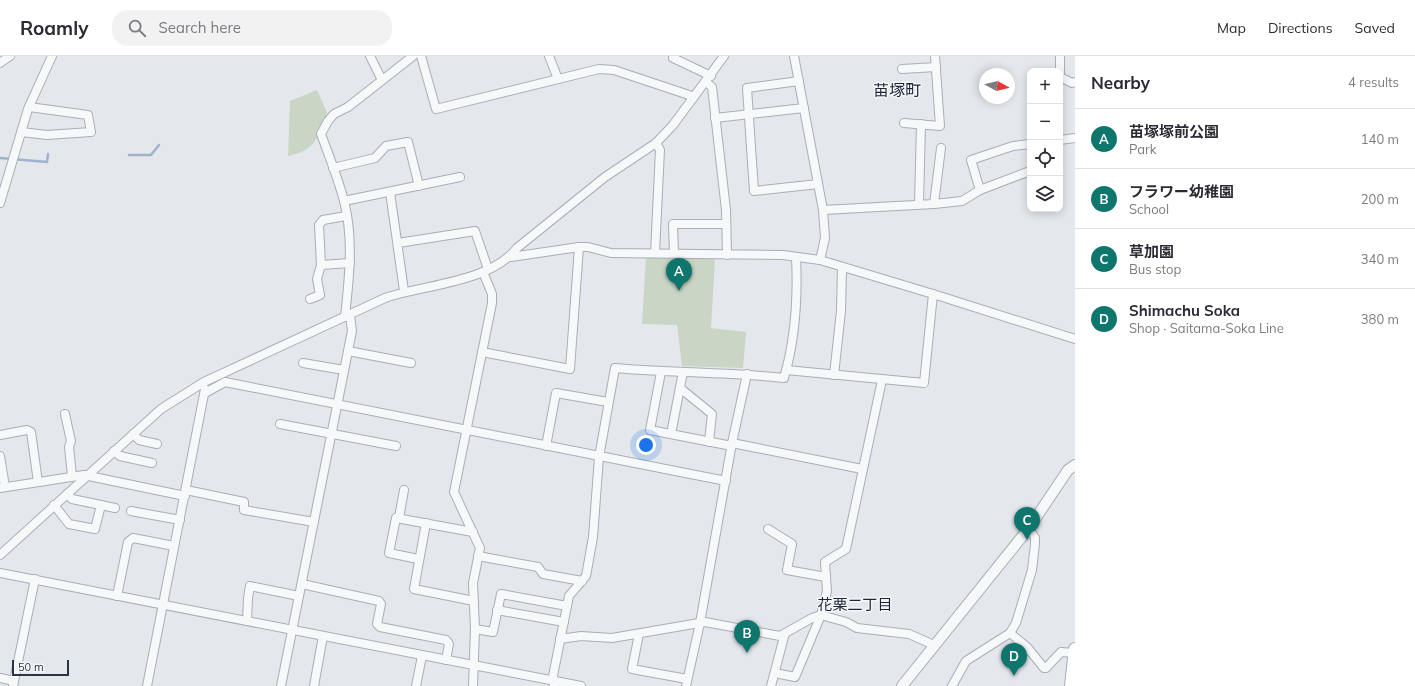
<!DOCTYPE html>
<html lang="en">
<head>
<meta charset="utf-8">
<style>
  :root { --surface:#fff; --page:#f2f2f3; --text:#2b2b33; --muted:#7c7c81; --line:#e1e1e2; --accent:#0f766e }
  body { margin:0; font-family:Mulish,"Noto Sans JP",sans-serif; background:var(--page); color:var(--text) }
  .controls { position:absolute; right:12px; top:12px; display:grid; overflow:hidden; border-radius:8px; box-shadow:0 2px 10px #0003 }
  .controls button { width:36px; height:36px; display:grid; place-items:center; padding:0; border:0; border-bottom:1px solid var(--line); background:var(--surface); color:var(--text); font:20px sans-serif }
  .compass { position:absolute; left:979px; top:12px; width:36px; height:36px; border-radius:50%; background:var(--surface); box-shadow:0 2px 10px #0003; rotate:98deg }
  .scale { position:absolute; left:12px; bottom:10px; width:57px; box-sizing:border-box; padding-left:4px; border:2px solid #2b3445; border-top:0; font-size:11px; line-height:14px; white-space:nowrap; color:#2b3445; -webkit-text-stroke:3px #f4f6f9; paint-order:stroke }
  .you { position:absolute; left:646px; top:389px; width:14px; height:14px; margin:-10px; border:3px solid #fff; border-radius:50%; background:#1a73e8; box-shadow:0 0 0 6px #1a73e833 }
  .badge { display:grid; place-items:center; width:26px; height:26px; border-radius:50%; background:var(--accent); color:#fff; font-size:13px; font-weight:700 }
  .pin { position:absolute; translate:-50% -33px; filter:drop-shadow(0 1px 2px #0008) }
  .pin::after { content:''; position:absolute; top:21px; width:14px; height:12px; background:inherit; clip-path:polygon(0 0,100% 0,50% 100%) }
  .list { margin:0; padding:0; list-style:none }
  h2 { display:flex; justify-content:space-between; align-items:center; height:52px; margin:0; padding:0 16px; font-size:17px }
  h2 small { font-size:13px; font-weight:400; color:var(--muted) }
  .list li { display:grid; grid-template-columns:26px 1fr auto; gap:12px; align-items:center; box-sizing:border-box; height:60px; padding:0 16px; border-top:1px solid var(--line) }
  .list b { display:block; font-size:15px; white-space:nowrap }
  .list p { margin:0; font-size:13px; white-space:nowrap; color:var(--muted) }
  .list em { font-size:13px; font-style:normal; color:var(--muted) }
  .icon { flex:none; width:22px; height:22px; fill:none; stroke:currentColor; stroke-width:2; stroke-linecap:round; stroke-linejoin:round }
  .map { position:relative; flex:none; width:1075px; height:630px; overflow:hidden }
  header { display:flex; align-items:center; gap:24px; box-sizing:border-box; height:56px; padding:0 20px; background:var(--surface); border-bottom:1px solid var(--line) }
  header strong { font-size:19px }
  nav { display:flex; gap:22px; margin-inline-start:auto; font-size:14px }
  .search { width:280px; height:36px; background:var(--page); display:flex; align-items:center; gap:10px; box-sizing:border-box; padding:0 14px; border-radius:16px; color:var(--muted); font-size:15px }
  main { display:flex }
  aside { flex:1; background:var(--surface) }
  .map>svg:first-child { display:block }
  .green { fill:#c9d6c5 }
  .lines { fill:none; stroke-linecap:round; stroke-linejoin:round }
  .stream { stroke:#9fb4cc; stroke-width:2.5 }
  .minor-casing { stroke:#a9aeb7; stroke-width:10 }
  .tertiary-casing { stroke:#a9aeb7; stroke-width:12 }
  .primary-casing { stroke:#a3abb8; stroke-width:14 }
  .minor { stroke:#f7f8fa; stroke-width:8 }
  .tertiary { stroke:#f7f8fa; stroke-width:10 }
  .primary { stroke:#fff; stroke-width:12 }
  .labels { text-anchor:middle; stroke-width:3; stroke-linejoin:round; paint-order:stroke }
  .neighbourhood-label { font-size:15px; fill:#1d2536; stroke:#f4f6f9 }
  .quarter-label { font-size:16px; fill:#1d2536; stroke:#f4f6f9 }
</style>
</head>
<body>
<header>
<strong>Roamly</strong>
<div class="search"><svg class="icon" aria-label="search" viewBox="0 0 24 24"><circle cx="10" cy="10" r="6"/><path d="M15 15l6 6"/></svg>Search here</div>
<nav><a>Map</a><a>Directions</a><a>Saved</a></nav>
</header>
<main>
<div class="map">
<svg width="1075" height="630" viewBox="0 0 1075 630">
  <rect width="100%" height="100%" fill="#e4e7ec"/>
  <g class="green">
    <path d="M317 34 327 57C318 82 316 94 288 100L290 45Z"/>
    <path d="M646 201 715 203 711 272 746 276 743 312 682 310 677 269 642 268Z"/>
  </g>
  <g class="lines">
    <g class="stream">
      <path d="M129 99H151L159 89"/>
      <path d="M0 102 47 106 48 98"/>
    </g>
    <defs>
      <g id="minor">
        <path d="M370 0 382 24"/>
        <path d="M421 0 436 53 599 13 614 14 689 39 693 42"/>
        <path d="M549 0 558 23"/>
        <path d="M673 0V2L711 20"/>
        <path d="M794 0 823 154 825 182 820 204"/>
        <path d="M0 7 10 0"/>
        <path d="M902 13 936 11"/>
        <path d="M1060 18V0"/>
        <path d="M1060 21 1072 27 1075 26"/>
        <path d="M799 25 747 32 754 135 818 128"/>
        <path d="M706 26 712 31 726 154 727 199"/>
        <path d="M715 62 804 52"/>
        <path d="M904 67 940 70 935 0"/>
        <path d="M21 76 47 79 91 76 88 59 29 51"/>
        <path d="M1060 84 1075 82"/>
        <path d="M333 112 375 102 386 90 408 86 419 130"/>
        <path d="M980 134 971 104 1013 90 1030 88"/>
        <path d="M390 136 404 235"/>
        <path d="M344 145 460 121"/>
        <path d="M0 147 28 53 52 0"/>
        <path d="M919 148 921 68"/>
        <path d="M934 148 941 92"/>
        <path d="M823 154 934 148 962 145 980 134 1030 115"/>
        <path d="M398 187 475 175 488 213"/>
        <path d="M655 197 660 94 656 87"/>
        <path d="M674 197 673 168H726"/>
        <path d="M511 201 579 191H588L611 197 783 199 820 204 933 238 1075 283"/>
        <path d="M321 209 319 169 323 164 346 160"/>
        <path d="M310 243 320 239 317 223 321 209 350 207"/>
        <path d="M345 261C349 223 354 183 344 145 338 122 329 100 321 78L328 65 334 58 348 51 413 0"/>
        <path d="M348 295 411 307"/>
        <path d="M482 296 570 313 579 191"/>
        <path d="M303 307 344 314"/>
        <path d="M786 314 924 327 933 238"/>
        <path d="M661 316 650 374 732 390"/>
        <path d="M834 319 841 255 842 211"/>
        <path d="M680 332 712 358 709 386"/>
        <path d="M205 337 225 326 726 425"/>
        <path d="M65 358 71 385 69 391 72 420"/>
        <path d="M280 368 396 390"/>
        <path d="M133 378 139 384 157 388"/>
        <path d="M671 378 683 316"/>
        <path d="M0 379 27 374 31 376 38 426"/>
        <path d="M732 387 862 413"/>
        <path d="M546 390 556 337 608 346"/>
        <path d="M114 395 120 400 152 407"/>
        <path d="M0 400 5 431"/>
        <path d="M0 432 84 419 185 440"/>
        <path d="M186 434 244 446V454L314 466"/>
        <path d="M67 438 72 443 115 452"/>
        <path d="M54 449 69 468 95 473 101 449"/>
        <path d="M131 455 180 464"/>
        <path d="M399 462 404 434"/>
        <path d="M426 467 414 533 474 545"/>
        <path d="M768 473 792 488 787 514 826 521"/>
        <path d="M0 499 161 353 204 326 385 242C426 228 489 227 517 192L605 121 656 87 673 69 724 0"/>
        <path d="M478 500 538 511 543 518 582 525"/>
        <path d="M418 503 389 497 396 462 473 476"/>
        <path d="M0 517 581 630"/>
        <path d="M302 528 379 545 381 548 377 568 380 571 446 584 449 588 446 604"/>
        <path d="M117 540 128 486 133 482 174 490"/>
        <path d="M497 554 564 566"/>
        <path d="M247 565 248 542 250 530 299 540"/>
        <path d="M475 573 493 576 501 538 567 550"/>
        <path d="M1010 577 1027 591 1044 612H1046L1061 596 1074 597"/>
        <path d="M639 578 632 613 687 623"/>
        <path d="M560 583 581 580 612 582 705 566 780 580 812 562 821 559 846 566 857 572 909 578 934 589"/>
        <path d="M775 617 795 621 821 559 827 535 825 506 846 493 882 324"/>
        <path d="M0 622 14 625"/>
        <path d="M13 630 35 523"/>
        <path d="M147 630 205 333"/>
        <path d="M281 630 352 275 350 259"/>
        <path d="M314 630 323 580"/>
        <path d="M416 630 422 600"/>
        <path d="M473 630 475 573 473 527 480 492 454 436 492 247V238L483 216"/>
        <path d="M554 630 553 620 569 540 586 520 588 509 593 481 599 401 615 312C671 317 728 316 784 322 795 284 798 241 796 201"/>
        <path d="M686 630 700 567 732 387 747 318"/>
        <path d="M771 630 785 577"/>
        <path d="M952 630 966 605 1010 577 1016 567 1032 514 1035 488V482L1029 472"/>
      </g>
      <path id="tertiary" d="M902 630 1029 472 1068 414 1075 409"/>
      <path id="primary" d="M1071 630 1075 593"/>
    </defs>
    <use href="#minor" class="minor-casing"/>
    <use href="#tertiary" class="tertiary-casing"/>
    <use href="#primary" class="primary-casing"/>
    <use href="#minor" class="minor"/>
    <use href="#tertiary" class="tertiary"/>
    <use href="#primary" class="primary"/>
  </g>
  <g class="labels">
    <g class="neighbourhood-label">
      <text x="855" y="554">花栗二丁目</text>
    </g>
    <g class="quarter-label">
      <text x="897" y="40">苗塚町</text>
    </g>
  </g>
</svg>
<div class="controls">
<button>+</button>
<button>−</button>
<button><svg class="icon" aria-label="locate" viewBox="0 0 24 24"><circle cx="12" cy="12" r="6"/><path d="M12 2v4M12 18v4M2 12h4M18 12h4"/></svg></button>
<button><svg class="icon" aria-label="layers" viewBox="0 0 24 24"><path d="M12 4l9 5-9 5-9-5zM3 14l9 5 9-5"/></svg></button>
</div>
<svg class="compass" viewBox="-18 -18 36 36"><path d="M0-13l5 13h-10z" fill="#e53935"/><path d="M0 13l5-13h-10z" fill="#7c7c81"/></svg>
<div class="scale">50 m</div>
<div class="you"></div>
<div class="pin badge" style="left:679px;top:235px">A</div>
<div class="pin badge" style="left:747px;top:597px">B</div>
<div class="pin badge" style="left:1027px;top:484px">C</div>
<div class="pin badge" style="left:1014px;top:620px">D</div>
</div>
<aside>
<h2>Nearby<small>4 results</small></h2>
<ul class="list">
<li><span class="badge">A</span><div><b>苗塚塚前公園</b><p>Park</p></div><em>140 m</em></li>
<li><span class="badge">B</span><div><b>フラワー幼稚園</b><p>School</p></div><em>200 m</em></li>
<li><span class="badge">C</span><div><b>草加園</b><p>Bus stop</p></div><em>340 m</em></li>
<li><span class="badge">D</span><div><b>Shimachu Soka</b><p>Shop · Saitama-Soka Line</p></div><em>380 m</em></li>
</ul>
</aside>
</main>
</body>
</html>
